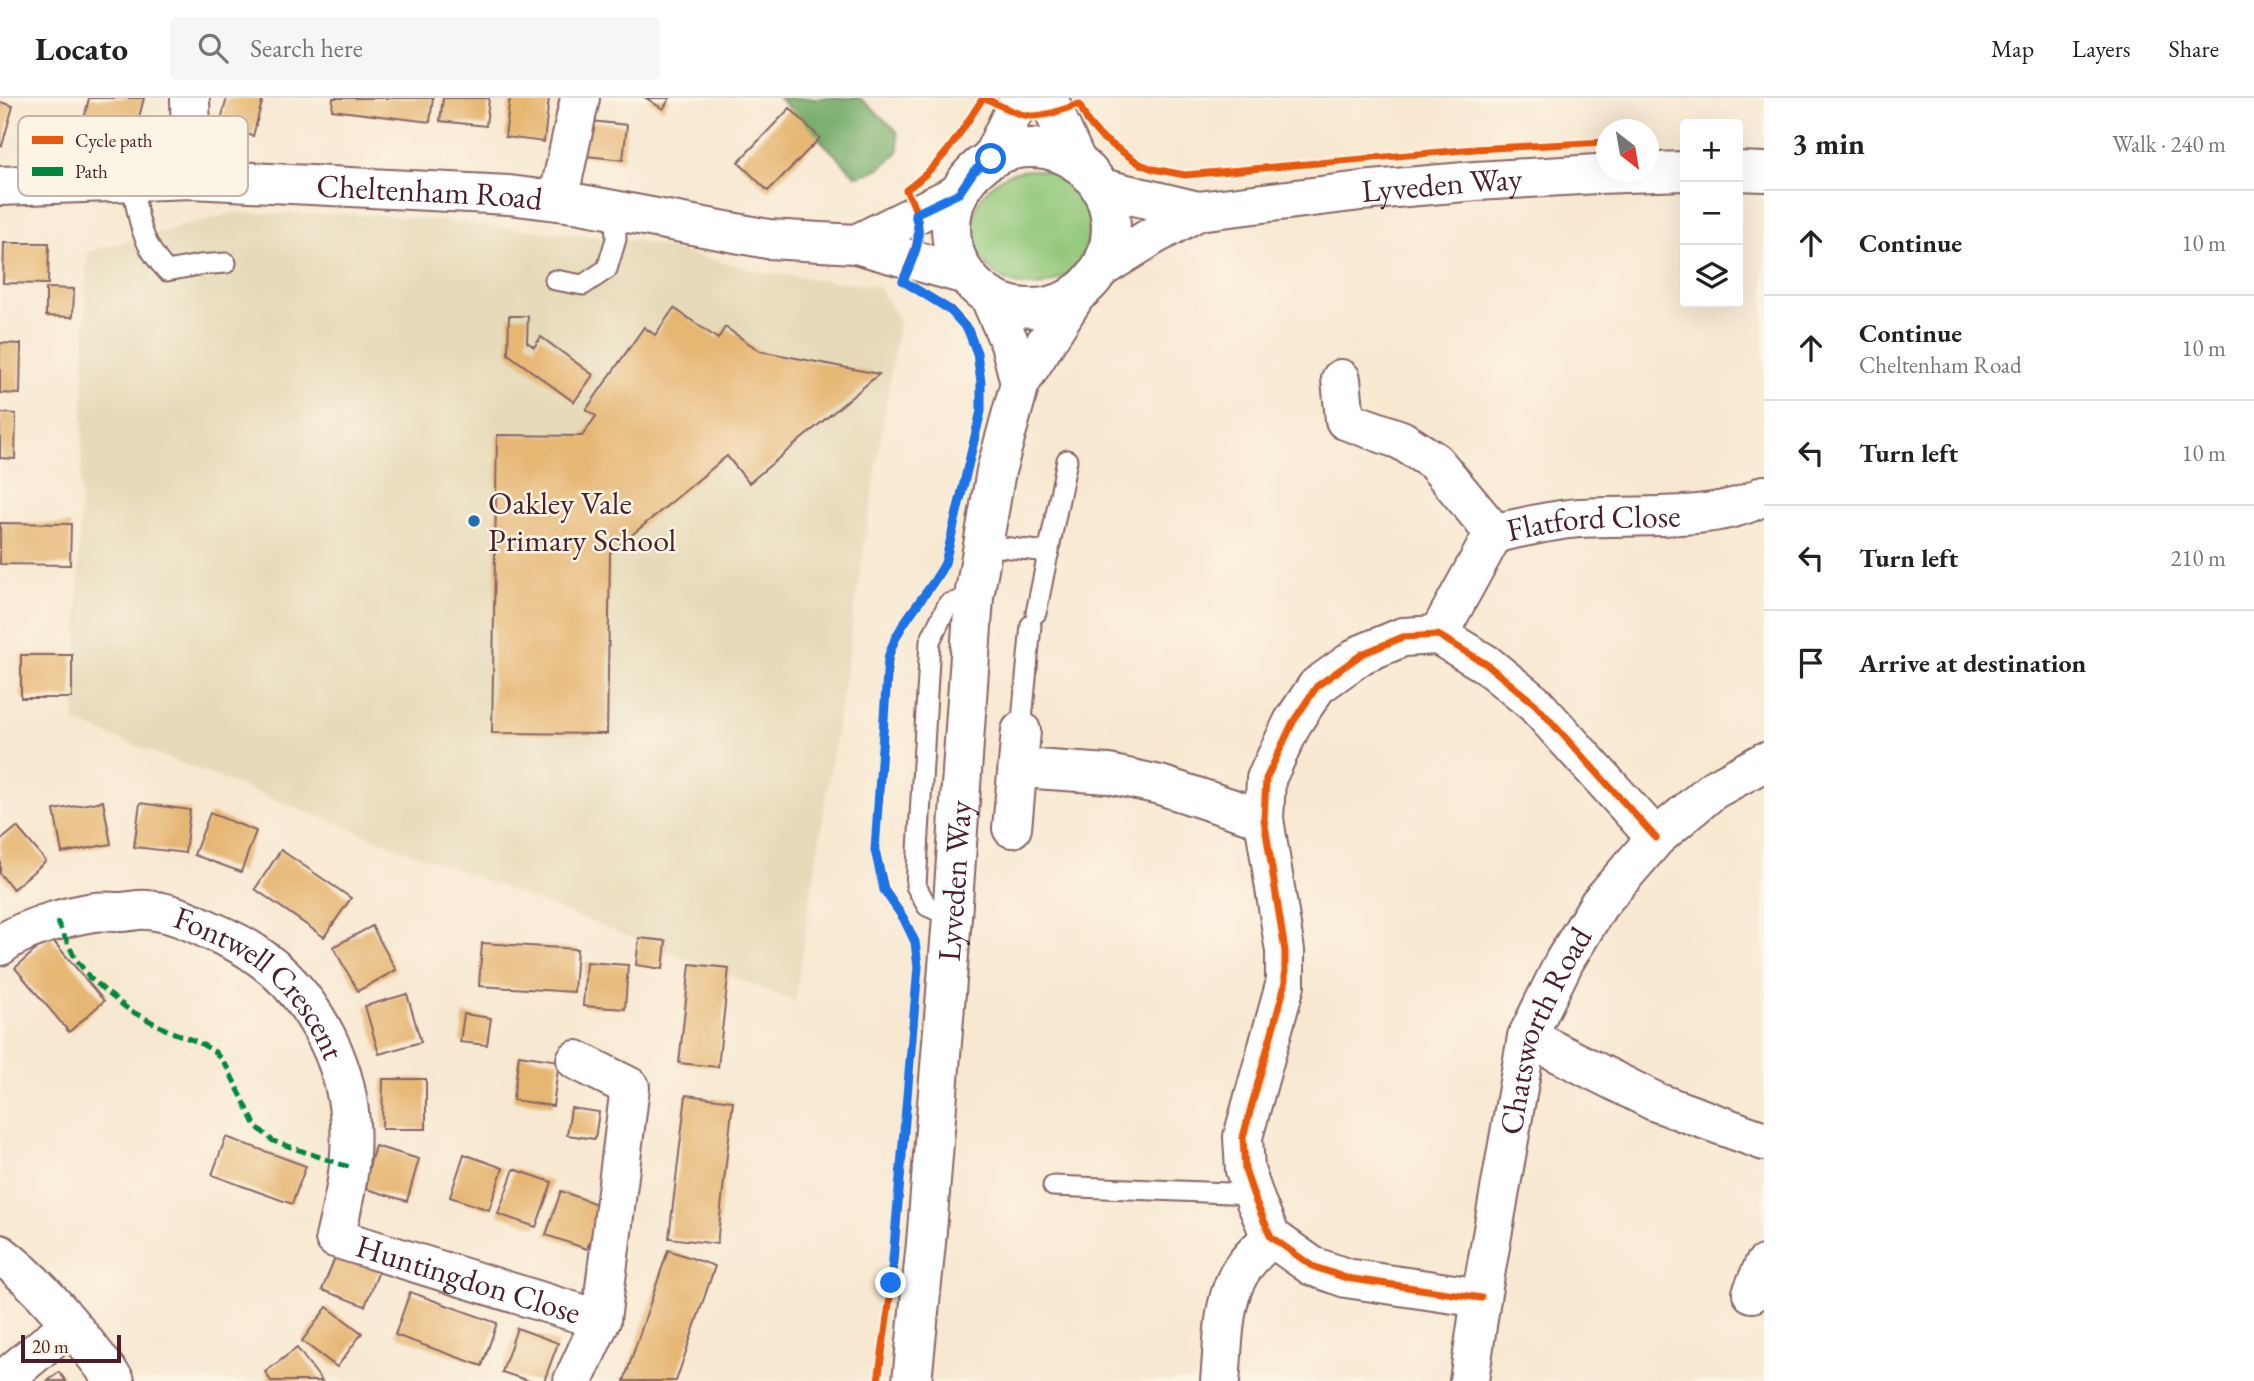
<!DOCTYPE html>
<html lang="en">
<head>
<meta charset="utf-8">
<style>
  :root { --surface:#fff; --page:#f6f6f6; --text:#222; --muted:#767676; --line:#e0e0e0 }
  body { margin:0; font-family:"EB Garamond",serif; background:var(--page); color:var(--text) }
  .controls { position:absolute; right:21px; top:21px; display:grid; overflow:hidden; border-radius:7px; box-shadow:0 7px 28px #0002 }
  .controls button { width:63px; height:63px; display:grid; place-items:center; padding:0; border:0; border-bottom:2px solid var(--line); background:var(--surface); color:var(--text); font:35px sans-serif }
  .compass { position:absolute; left:1596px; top:21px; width:63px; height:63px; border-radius:50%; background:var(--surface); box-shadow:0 7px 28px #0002; rotate:149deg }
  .scale { position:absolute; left:21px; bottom:18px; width:100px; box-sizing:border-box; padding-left:7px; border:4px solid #4a1f2b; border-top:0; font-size:19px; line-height:24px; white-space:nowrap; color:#4a1f2b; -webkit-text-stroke:5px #fcf5e5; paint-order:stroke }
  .stop { position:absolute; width:21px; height:21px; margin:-16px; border:5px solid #1a73e8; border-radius:50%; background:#fff }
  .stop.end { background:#1a73e8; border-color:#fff; box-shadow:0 2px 7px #0008 }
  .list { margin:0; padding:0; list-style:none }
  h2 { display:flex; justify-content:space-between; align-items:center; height:91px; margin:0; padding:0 28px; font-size:30px }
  h2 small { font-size:23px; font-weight:400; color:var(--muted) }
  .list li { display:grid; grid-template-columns:46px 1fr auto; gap:21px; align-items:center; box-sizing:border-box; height:105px; padding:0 28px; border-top:2px solid var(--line) }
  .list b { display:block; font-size:26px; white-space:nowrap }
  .list p { margin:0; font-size:23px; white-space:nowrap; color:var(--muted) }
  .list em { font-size:23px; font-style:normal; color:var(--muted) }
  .icon { flex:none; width:38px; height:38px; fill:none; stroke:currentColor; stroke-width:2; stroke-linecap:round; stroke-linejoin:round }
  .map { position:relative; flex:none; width:1764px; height:1283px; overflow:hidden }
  header { display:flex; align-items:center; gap:42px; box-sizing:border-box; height:98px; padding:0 35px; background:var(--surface); border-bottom:2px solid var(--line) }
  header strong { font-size:33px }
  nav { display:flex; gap:38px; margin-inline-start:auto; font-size:24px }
  .search { width:490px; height:63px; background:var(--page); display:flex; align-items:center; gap:18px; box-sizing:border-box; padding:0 24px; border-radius:7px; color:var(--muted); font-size:26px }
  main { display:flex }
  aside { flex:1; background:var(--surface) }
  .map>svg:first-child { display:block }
  .built { fill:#e6daba }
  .green { fill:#91c779; stroke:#6e7352; stroke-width:2 }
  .forest { fill:#74ac69; stroke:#5f664a; stroke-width:2 }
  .building { fill:#e6b673 }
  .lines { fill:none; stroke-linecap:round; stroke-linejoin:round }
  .service-casing { stroke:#876565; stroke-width:23 }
  .minor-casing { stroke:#876565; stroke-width:42 }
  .tertiary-casing { stroke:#876565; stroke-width:42 }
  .service { stroke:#fff; stroke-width:19 }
  .minor { stroke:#fff; stroke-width:38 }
  .tertiary { stroke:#fff; stroke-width:38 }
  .quiet { stroke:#00873e; stroke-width:5; stroke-dasharray:10 5; stroke-linecap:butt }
  .cycleway-casing { stroke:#fcf5e5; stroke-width:11 }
  .cycleway { stroke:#e8590c; stroke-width:7 }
  .route { stroke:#1a73e8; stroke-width:9 }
  .poi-dot { fill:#1f6fb2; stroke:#fcf5e5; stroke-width:2.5 }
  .labels { text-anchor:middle; stroke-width:5; stroke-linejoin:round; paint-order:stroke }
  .street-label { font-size:32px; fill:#4a1f2b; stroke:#fcf5e5 }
  .poi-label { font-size:32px; fill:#4a1f2b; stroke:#fcf5e5; text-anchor:start }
  .key { fill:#fcf5e5; stroke:#c7b5ad; stroke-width:2 }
  .key-label { font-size:19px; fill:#4a1f2b }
</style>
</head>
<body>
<header>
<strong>Locato</strong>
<div class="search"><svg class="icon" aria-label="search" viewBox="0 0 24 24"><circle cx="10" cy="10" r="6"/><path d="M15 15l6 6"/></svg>Search here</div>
<nav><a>Map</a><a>Layers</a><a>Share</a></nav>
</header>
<main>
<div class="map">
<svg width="1764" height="1283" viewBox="0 0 1764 1283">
  <rect width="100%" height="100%" fill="#fcf5e5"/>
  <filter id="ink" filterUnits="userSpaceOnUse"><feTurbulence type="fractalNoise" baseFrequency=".0143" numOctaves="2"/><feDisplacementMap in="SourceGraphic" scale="14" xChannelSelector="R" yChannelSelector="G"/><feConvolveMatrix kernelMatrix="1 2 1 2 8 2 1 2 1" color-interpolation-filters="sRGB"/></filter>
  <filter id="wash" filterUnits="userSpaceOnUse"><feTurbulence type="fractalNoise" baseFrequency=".00686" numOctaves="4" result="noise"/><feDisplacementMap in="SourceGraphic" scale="28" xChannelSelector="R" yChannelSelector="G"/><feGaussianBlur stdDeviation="1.57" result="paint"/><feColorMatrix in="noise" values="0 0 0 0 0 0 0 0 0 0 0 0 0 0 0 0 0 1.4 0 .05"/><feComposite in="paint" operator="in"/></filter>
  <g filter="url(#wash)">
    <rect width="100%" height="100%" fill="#f8e8d1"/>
    <path class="built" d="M233 115 378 117 640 143 760 174 879 189 899 222 795 903 75 624 87 154Z"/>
    <circle class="green" cx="1031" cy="130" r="58"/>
    <path class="forest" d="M779 0H860L897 33 899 52C886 67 876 75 856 78Z"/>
    <g id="blocks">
      <g class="building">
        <path d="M89 0H144L131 51 80 38Z"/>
        <path d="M227 0H263L253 38 219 29Z"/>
        <path d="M333 0H433L430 24 332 12Z"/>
        <path d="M443 0H489L486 28 440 23Z"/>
        <path d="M510 0H549L544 44 505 39Z"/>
        <path d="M646 0H670L663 11Z"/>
        <path d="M0 4 13 8 2 48H0Z"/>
        <path d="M790 10 820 40 768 93 738 64Z"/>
        <path d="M581 22 627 27 623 62 577 57Z"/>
        <path d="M4 145H49L48 186 3 185Z"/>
        <path d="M46 190 74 191 73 219 46 218Z"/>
        <path d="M674 210 718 241 725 229 760 253 879 276 749 385 727 358 610 455 607 636 492 635 497 337 582 338 596 318 586 312 644 229 655 237Z"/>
        <path d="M509 218H528L527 244 534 249 541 239 593 277 574 304 508 256Z"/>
        <path d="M0 245 21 246 20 296 0 295Z"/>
        <path d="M0 315 16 316 15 361 0 360Z"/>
        <path d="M0 425 71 426 70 467 0 466Z"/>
        <rect x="21" y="557" width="51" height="43"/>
        <path d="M103 703 111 746 62 755 54 712Z"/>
        <path d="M140 705 190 712 185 755 134 749Z"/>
        <path d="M210 715 256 733 241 774 194 757Z"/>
        <path d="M17 729 46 763 13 791 0 776V743Z"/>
        <path d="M281 752 351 800 324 839 255 791Z"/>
        <path d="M372 828 396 872 358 893 333 849Z"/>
        <path d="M50 839 104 903 69 934 15 870Z"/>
        <path d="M639 840 666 843 663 871 636 867Z"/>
        <path d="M482 845 577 851 574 894 479 888Z"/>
        <path d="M586 864 628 867 625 911 583 908Z"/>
        <path d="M690 866 729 870 718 969 679 965Z"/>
        <path d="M407 896 421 944 379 956 365 908Z"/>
        <path d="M464 916 491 920 487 947 460 944Z"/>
        <path d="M519 957 559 963 553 1008 513 1002Z"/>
        <path d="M383 981H426V1031H382Z"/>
        <path d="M686 997 733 1003 717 1146 669 1140Z"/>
        <path d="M571 1010 599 1014 595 1041 567 1037Z"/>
        <path d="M226 1039 306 1068 292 1106 212 1077Z"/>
        <path d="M375 1048 419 1061 407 1103 363 1090Z"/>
        <path d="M464 1056 503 1070 489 1112 450 1099Z"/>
        <path d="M514 1071 552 1084 536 1129 498 1116Z"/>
        <path d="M561 1093 602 1108 587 1151 546 1137Z"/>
        <path d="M338 1152 381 1168 365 1208 322 1192Z"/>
        <path d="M668 1152 715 1168 676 1283H624Z"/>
        <path d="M410 1194 497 1225 482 1268 395 1237Z"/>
        <path d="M327 1209 362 1235 337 1269 302 1243Z"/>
        <path d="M517 1230 558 1245 544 1283H529L502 1274Z"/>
        <path d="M297 1250 322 1283H271L265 1274Z"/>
        <path d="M59 1274 66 1283H48Z"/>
      </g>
    </g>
  </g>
  <g filter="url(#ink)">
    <use href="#blocks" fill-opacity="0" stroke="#876565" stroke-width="2"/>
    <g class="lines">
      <defs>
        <g id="service">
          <path d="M132 84C138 120 141 146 167 173L199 167 226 165"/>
          <path d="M555 182 583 187 607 171 616 141 615 112"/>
          <path d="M982 447 1049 454"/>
          <path d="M1036 515 1067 362"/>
          <path d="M1021 633 1031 527"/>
          <path d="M952 819 927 808 916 788 930 543 948 506 974 499"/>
          <path d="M1053 1088 1254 1096"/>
        </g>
        <g id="minor">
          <path d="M190 0 192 81"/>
          <path d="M1048 0 1077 65"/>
          <path d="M991 61 1020 0"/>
          <path id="s1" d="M0 88 192 81 509 97 581 106 768 141 856 146 966 177"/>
          <path d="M558 103 580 0"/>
          <path d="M856 146 959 95"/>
          <path d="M1341 281 1345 322 1401 342 1435 364 1494 435"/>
          <path id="s2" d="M1438 537 1494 435C1522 430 1550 422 1579 420 1629 416 1723 425 1764 397"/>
          <path d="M1020 670 1109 676 1160 687 1264 721"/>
          <path d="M1012 730 1021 633"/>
          <path id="s3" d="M0 848C20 831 67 818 94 814 102 813 112 814 120 814 129 814 138 811 147 812 167 813 189 822 207 831 223 838 240 845 254 855 309 892 346 959 350 1025 353 1064 344 1102 335 1140L601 1222 573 1283"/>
          <path d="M1527 939 1656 1004 1764 1043"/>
          <path d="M576 962 630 989 601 1222"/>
          <path d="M0 1156C46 1191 80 1238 115 1283"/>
          <path d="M1752 1195 1764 1167"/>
          <path d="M1481 1200 1346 1180 1312 1168 1271 1139 1256 1104 1245 1072 1243 1039 1285 887V853L1264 721 1266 681 1293 624 1317 588 1362 556 1403 539 1438 537 1486 566 1535 606 1656 740"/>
          <path d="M2 1283 70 1226"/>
          <path d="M1220 1283C1224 1245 1221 1198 1245 1167 1252 1157 1263 1148 1271 1139"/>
          <path id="s4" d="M1469 1283 1481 1200 1527 939 1565 862 1599 806 1656 740 1713 692 1764 664"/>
        </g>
        <g id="tertiary">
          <circle cx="1031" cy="130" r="80"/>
          <path d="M1738 73 1764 74"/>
          <path id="s5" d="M1101 90 1198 113 1361 93 1476 83 1597 76 1685 73"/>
          <path d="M1100 171 1156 136 1198 113"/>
          <path d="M990 200 1010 246 1020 285"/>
          <path id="s6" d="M912 1283 926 1145 952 819 974 499 996 373 1020 285 1077 195"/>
        </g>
      </defs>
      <use href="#service" class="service-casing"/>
      <use href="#minor" class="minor-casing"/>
      <use href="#tertiary" class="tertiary-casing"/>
      <use href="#service" class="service"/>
      <use href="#minor" class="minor"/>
      <use href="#tertiary" class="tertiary"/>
      <path class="quiet" d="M57 823 75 860 90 880 109 896 129 912 169 933 198 944 215 954 227 969 256 1028 273 1043 349 1069"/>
      <defs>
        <g id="cycleway">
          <path d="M985 0C1030 23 1031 23 1079 6L1088 24 1101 39 1140 66 1153 71 1185 77 1475 51 1606 44"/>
          <path d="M1481 1200 1346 1180 1312 1168 1271 1139 1256 1104 1245 1072 1243 1039 1285 887V853L1264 721 1266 681 1293 624 1317 588 1362 556 1403 539 1438 537 1486 566 1535 606 1656 740"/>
          <path d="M878 1283 892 1185 918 869 915 844 904 821 885 792 875 752 889 560C899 520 927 501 945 465L981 313V283L977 255 968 231 951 212 903 183C917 148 928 128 906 92 944 65 958 38 983 0"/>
        </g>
      </defs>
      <use href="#cycleway" class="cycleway-casing"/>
      <use href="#cycleway" class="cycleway"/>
    </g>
  </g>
  <g class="lines" filter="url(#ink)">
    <path class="route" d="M891 1185 918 869 915 844 904 821 884 792 875 752 888 560C899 521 927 500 945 465L981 313V284L977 255 968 232 950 212 903 183C913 159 924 142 915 116L959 95 974 73 991 61"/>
  </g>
  <circle class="poi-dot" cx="474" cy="423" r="7"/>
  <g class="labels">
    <g class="street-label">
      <text dy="11" stroke="none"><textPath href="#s5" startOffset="345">Lyveden Way</textPath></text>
      <text dy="11" stroke="none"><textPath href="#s1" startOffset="430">Cheltenham Road</textPath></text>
      <text dy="11" stroke="none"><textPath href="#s2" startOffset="217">Flatford Close</textPath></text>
      <text dy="11" stroke="none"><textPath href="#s6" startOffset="502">Lyveden Way</textPath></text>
      <text dy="11" stroke="none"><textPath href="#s3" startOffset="294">Fontwell Crescent</textPath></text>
      <text dy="11" stroke="none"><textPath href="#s4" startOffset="360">Chatsworth Road</textPath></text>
      <text dy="11" stroke="none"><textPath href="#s3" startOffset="728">Huntingdon Close</textPath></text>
    </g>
    <g class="poi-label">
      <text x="488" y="416">Oakley Vale<tspan x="488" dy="37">Primary School</tspan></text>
    </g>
  </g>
  <rect x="18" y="18" width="230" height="80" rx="10" class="key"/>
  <rect x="32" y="38" width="31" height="8" fill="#e8590c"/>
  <rect x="32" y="69" width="31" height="9" fill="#00873e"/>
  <g class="key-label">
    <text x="75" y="49">Cycle path</text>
    <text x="75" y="80">Path</text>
  </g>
</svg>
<div class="controls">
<button>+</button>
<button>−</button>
<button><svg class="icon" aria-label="layers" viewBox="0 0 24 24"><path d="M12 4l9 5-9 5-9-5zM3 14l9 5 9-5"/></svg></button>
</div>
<svg class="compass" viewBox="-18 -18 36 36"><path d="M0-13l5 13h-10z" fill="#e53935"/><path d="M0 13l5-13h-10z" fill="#767676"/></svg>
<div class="scale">20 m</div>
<div class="stop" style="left:991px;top:61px"></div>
<div class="stop end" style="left:891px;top:1185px"></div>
</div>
<aside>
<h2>3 min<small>Walk · 240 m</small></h2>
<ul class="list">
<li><svg class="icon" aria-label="ahead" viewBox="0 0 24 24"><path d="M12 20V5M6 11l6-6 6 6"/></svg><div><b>Continue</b></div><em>10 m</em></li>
<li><svg class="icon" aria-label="ahead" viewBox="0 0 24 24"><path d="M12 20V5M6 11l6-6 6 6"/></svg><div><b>Continue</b><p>Cheltenham Road</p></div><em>10 m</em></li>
<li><svg class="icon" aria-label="left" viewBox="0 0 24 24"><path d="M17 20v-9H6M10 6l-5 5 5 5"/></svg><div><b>Turn left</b></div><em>10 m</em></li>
<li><svg class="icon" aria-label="left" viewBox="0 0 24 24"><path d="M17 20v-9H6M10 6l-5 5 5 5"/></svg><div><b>Turn left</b></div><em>210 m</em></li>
<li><svg class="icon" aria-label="arrive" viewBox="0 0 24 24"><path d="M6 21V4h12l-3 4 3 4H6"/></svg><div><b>Arrive at destination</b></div></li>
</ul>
</aside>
</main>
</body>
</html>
